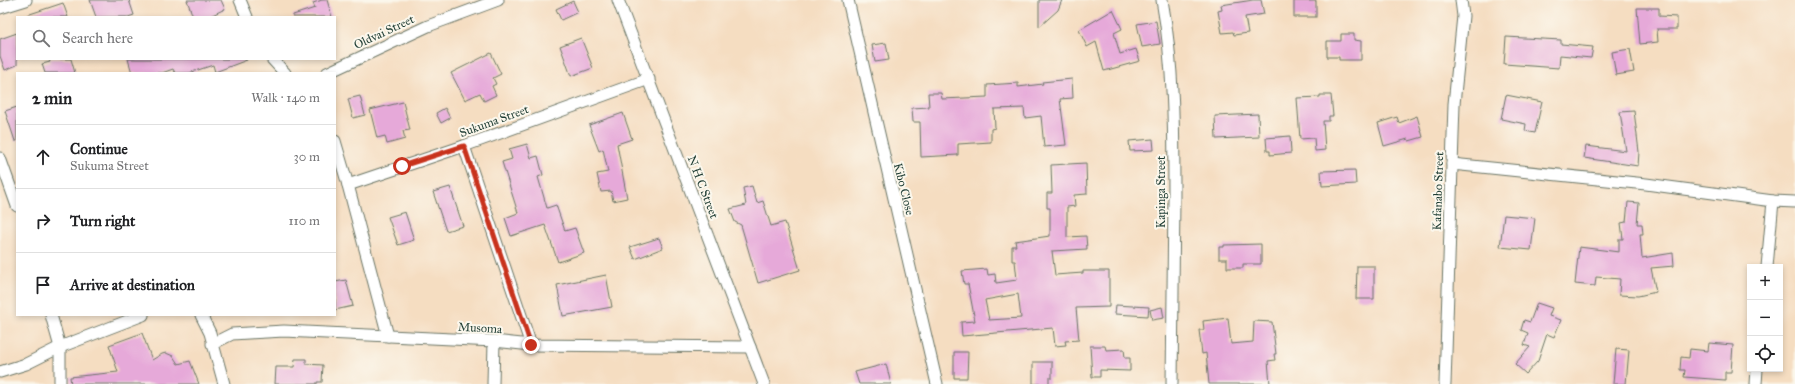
<!DOCTYPE html>
<html lang="en">
<head>
<meta charset="utf-8">
<style>
  :root { --surface:#fff; --page:#f6f6f6; --text:#202124; --muted:#757577; --line:#e0e0e0 }
  body { margin:0; font-family:"IM FELL Great Primer",serif; background:var(--page); color:var(--text) }
  .controls { position:absolute; right:12px; bottom:12px; display:grid; overflow:hidden; border-radius:0px; box-shadow:0 2px 6px #0003 }
  .controls button { width:36px; height:36px; display:grid; place-items:center; padding:0; border:0; border-bottom:1px solid var(--line); background:var(--surface); color:var(--text); font:20px sans-serif }
  .stop { position:absolute; width:12px; height:12px; margin:-9px; border:3px solid #c8321e; border-radius:50%; background:#fff }
  .stop.end { background:#c8321e; border-color:#fff; box-shadow:0 1px 4px #0008 }
  .list { margin:0; padding:0; list-style:none }
  h2 { display:flex; justify-content:space-between; align-items:center; height:52px; margin:0; padding:0 16px; font-size:17px }
  h2 small { font-size:13px; font-weight:400; color:var(--muted) }
  .list li { display:grid; grid-template-columns:26px 1fr auto; gap:12px; align-items:center; box-sizing:border-box; height:64px; padding:0 16px; border-top:1px solid var(--line) }
  .list b { display:block; font-size:15px; white-space:nowrap }
  .list p { margin:0; font-size:13px; white-space:nowrap; color:var(--muted) }
  .list em { font-size:13px; font-style:normal; color:var(--muted) }
  .icon { flex:none; width:22px; height:22px; fill:none; stroke:currentColor; stroke-width:2; stroke-linecap:round; stroke-linejoin:round }
  .map { position:relative; flex:none; width:1795px; height:384px; overflow:hidden }
  .search { position:absolute; background:var(--surface); box-shadow:0 2px 6px #0003; left:16px; top:16px; width:320px; height:44px; display:flex; align-items:center; gap:10px; box-sizing:border-box; padding:0 14px; border-radius:0px; color:var(--muted); font-size:15px }
  .panel { position:absolute; background:var(--surface); box-shadow:0 2px 6px #0003; left:16px; top:72px; width:320px; height:244px; border-radius:0px }
  .map>svg:first-child { display:block }
  .building { fill:#e6a9d9; fill-rule:evenodd }
  .lines { fill:none; stroke-linecap:round; stroke-linejoin:round }
  .street-casing { stroke:#6a7565; stroke-width:13 }
  .street { stroke:#fff; stroke-width:11 }
  .route { stroke:#c8321e; stroke-width:5 }
  .labels { text-anchor:middle; stroke-width:4; stroke-linejoin:round; paint-order:stroke }
  .street-label { font-size:12px; fill:#1f3d34; stroke:#fbf7ec }
</style>
</head>
<body>
<div class="map">
<svg width="1795" height="384" viewBox="0 0 1795 384">
  <rect width="100%" height="100%" fill="#fbf7ec"/>
  <filter id="ink" filterUnits="userSpaceOnUse"><feTurbulence type="fractalNoise" baseFrequency=".025" numOctaves="2"/><feDisplacementMap in="SourceGraphic" scale="8" xChannelSelector="R" yChannelSelector="G"/><feConvolveMatrix kernelMatrix="1 2 1 2 8 2 1 2 1" color-interpolation-filters="sRGB"/></filter>
  <filter id="wash" filterUnits="userSpaceOnUse"><feTurbulence type="fractalNoise" baseFrequency=".012" numOctaves="4" result="noise"/><feDisplacementMap in="SourceGraphic" scale="16" xChannelSelector="R" yChannelSelector="G"/><feGaussianBlur stdDeviation="0.9" result="paint"/><feColorMatrix in="noise" values="0 0 0 0 0 0 0 0 0 0 0 0 0 0 0 0 0 1.4 0 .05"/><feComposite in="paint" operator="in"/></filter>
  <g filter="url(#wash)">
    <rect width="100%" height="100%" fill="#f5ddc1"/>
    <g id="blocks">
      <g class="building">
        <path d="M90 0H129L134 15 128 17H96Z"/>
        <path d="M187 0H221L225 9 208 17H193Z"/>
        <path d="M322 0H327L332 17H293V15L315 8 313 3Z"/>
        <path d="M1039 0H1062L1058 10 1039 27Z"/>
        <path d="M1253 0H1261L1264 14 1245 17 1248 33 1234 35 1233 32 1222 33 1218 11 1222 10 1221 5Z"/>
        <path d="M573 1 578 12 561 20 556 9Z"/>
        <rect x="1294" y="1" width="22" height="16"/>
        <path d="M63 3 68 17H28L27 15Z"/>
        <path d="M1637 8H1659V16L1677 17V29H1657L1658 42 1640 44Z"/>
        <path d="M1113 10 1122 29 1114 33 1120 54 1136 49 1140 61 1104 71 1096 42 1087 47 1079 30Z"/>
        <path d="M1156 21 1160 44 1142 47 1137 24Z"/>
        <path d="M17 33V65L5 70 0 56V39Z"/>
        <path d="M1341 34H1354V40L1361 41V60H1339V57H1327V41H1341Z"/>
        <path d="M1506 37 1561 40V44L1593 47 1591 58 1560 55 1559 68 1504 64Z"/>
        <path d="M581 38 593 68 571 76 560 46Z"/>
        <path d="M886 43 889 60 875 62 872 45Z"/>
        <path d="M1630 49 1634 72 1616 75 1612 52Z"/>
        <path d="M491 53 501 74 493 78 496 84 492 86 496 95 484 101 480 93 465 100 451 73Z"/>
        <path d="M49 59H71L75 73H45L42 64 50 62Z"/>
        <path d="M128 59H247V60L215 72 213 65 189 73H175L173 69 162 73H132Z"/>
        <path d="M1072 79 1073 98 1060 99 1066 145 1044 147 1041 116 1025 118 1024 108 994 109 995 128 991 129V142L958 144V155L921 157 920 122H913L912 108 929 107 928 93H941L942 99 987 97V85L1018 83V87L1043 84 1042 82Z"/>
        <path d="M1320 95H1331L1333 116H1329V121H1323L1325 150 1315 151 1314 138 1300 139 1297 98 1320 97Z"/>
        <path d="M1506 95 1542 102 1535 133 1525 131 1526 124 1501 119Z"/>
        <path d="M360 96 365 115 353 118 348 99Z"/>
        <path d="M403 102 410 130 403 131 405 139 387 144 385 136 377 138 370 110Z"/>
        <path d="M17 107V141H15L5 111Z"/>
        <path d="M445 108 450 118 441 123 436 113Z"/>
        <path d="M1634 111 1639 152 1638 166 1584 158 1586 146 1626 151 1620 112Z"/>
        <path d="M623 113 632 139 617 144 627 198 613 201 611 191 601 192 597 174 608 172 603 149 599 151 589 125Z"/>
        <path d="M1258 114 1259 137 1216 139 1215 116Z"/>
        <path d="M1417 116 1423 137 1409 141 1408 139 1384 146 1378 123 1397 117 1399 123Z"/>
        <path d="M1290 136 1291 153 1270 155V151H1267L1266 138Z"/>
        <path d="M1153 139 1154 150 1130 151 1129 141Z"/>
        <path d="M527 144 531 158 538 156 543 175 538 177 547 208 556 205 565 231 575 228 584 253 558 262 545 225 511 236 505 218 518 213 502 162 512 159 509 149Z"/>
        <path d="M1086 163 1087 194 1074 195 1075 206 1067 207V237L1086 236 1087 249 1052 251 1055 275 1083 273V271H1109V307L1076 308 1079 340 1065 341 1066 345 1055 346 1053 328 962 336 961 322 975 321 968 284H964L962 271 987 269 988 275 995 274 996 283 1017 280 1015 261H1012V246H1016L1015 241 1050 236V208H1047V193H1052L1051 165ZM1018 294 1021 318 989 320 985 300Z"/>
        <path d="M1355 170 1356 184 1322 186 1321 171Z"/>
        <path d="M752 186 757 203 763 201 771 226 785 222 800 270 758 283 741 225 735 222 730 209 746 205 743 188Z"/>
        <path d="M450 187 463 226 446 231 433 192Z"/>
        <path d="M1628 202 1639 203 1637 224H1642L1643 234H1640L1642 258 1673 253 1674 266 1651 268 1656 292 1638 296 1619 295 1620 279 1596 277 1595 286 1575 284 1579 247 1619 252V239H1623L1621 223 1626 222Z"/>
        <path d="M405 212 414 240 398 245 388 217Z"/>
        <path d="M1504 215 1535 218 1531 250 1500 247Z"/>
        <path d="M659 238 663 248 635 259 630 247Z"/>
        <path d="M1261 244V264H1243V268H1227V259H1219V247H1224V245Z"/>
        <path d="M1357 266H1374V299H1356Z"/>
        <path d="M606 275 612 307 563 316 557 285Z"/>
        <path d="M346 280 353 306 335 310V282Z"/>
        <path d="M1537 303 1552 308 1549 316 1561 320 1554 337 1547 334 1538 361 1526 374 1515 364 1530 347 1524 345 1528 333 1521 330 1524 320 1530 322Z"/>
        <path d="M1116 305 1149 307 1148 316 1115 314Z"/>
        <path d="M1162 307 1164 318 1152 320 1150 310Z"/>
        <path d="M1228 318 1231 344 1253 342 1254 321 1272 322 1276 354H1274L1275 360 1268 361 1270 384H1209L1206 353 1202 354 1199 330H1204L1203 321Z"/>
        <path d="M142 333 152 360 162 354 166 353 173 356 178 364 190 361 199 384H71L70 377 118 372 109 345Z"/>
        <path d="M1709 343 1733 345 1731 372H1725V380L1684 377 1685 370H1680L1681 357 1689 358 1690 349 1708 351Z"/>
        <path d="M1090 346H1105L1106 350 1124 349 1125 358H1130V371L1100 370V377H1092Z"/>
        <path d="M1616 349 1629 350 1626 384H1613Z"/>
        <path d="M954 352H968L967 378H954Z"/>
        <path d="M295 359H306V364L323 365 322 382H317V384H275L276 367H294Z"/>
        <path d="M1033 362H1052V378H1049V384H1033Z"/>
        <path d="M886 364 891 384H859L855 372Z"/>
      </g>
    </g>
  </g>
  <g filter="url(#ink)">
    <use href="#blocks" fill-opacity="0" stroke="#6a7565" stroke-width="1"/>
    <g class="lines">
      <defs>
        <g id="street">
          <path d="M240 0 247 17"/>
          <path d="M618 0 764 384"/>
          <path d="M848 0 937 384"/>
          <path d="M1162 0C1174 66 1174 132 1174 199 1173 261 1173 322 1172 384"/>
          <path d="M0 8 26 0"/>
          <path d="M272 59 285 73"/>
          <path d="M327 73 428 26 498 0"/>
          <path d="M335 141 348 185 388 336"/>
          <path d="M464 146 531 345"/>
          <path d="M0 158 17 206"/>
          <path d="M1452 164 1646 184 1773 201 1795 202"/>
          <path d="M348 185 464 146 649 79"/>
          <path d="M1767 267 1773 201"/>
          <path d="M51 315 60 347V384"/>
          <path d="M201 315 210 333 224 384"/>
          <path d="M212 344 232 334 284 331 494 341 531 345 750 347"/>
          <path d="M0 372 26 364 60 347 143 315"/>
          <path d="M493 384 494 341"/>
          <path d="M1445 384 1454 104 1463 16 1461 0"/>
          <path d="M1756 384 1757 369"/>
        </g>
      </defs>
      <use href="#street" class="street-casing"/>
      <use href="#street" class="street"/>
    </g>
  </g>
  <g class="lines" filter="url(#ink)">
    <path class="route" d="M402 166 464 146 531 345"/>
  </g>
  <g class="labels">
    <g class="street-label">
      <text transform="translate(384 32) rotate(-25)" y="4">Oldvai Street</text>
      <text transform="translate(494 121) rotate(-20)" y="4">Sukuma Street</text>
      <text transform="translate(703 187) rotate(69)" y="4">N H C Street</text>
      <text transform="translate(904 189) rotate(76)" y="4">Kibo Close</text>
      <text transform="translate(1438 191) rotate(-88)" y="4">Kafanabo Street</text>
      <text transform="translate(1161 192) rotate(-90)" y="4">Kapinga Street</text>
      <text transform="translate(480 328) rotate(3)" y="4">Musoma</text>
    </g>
  </g>
</svg>
<div class="controls">
<button>+</button>
<button>−</button>
<button><svg class="icon" aria-label="locate" viewBox="0 0 24 24"><circle cx="12" cy="12" r="6"/><path d="M12 2v4M12 18v4M2 12h4M18 12h4"/></svg></button>
</div>
<div class="stop" style="left:402px;top:166px"></div>
<div class="stop end" style="left:531px;top:345px"></div>
<div class="search"><svg class="icon" aria-label="search" viewBox="0 0 24 24"><circle cx="10" cy="10" r="6"/><path d="M15 15l6 6"/></svg>Search here</div>
<section class="panel">
<h2>2 min<small>Walk · 140 m</small></h2>
<ul class="list">
<li><svg class="icon" aria-label="ahead" viewBox="0 0 24 24"><path d="M12 20V5M6 11l6-6 6 6"/></svg><div><b>Continue</b><p>Sukuma Street</p></div><em>30 m</em></li>
<li><svg class="icon" aria-label="right" viewBox="0 0 24 24"><path d="M7 20v-9h11M14 6l5 5-5 5"/></svg><div><b>Turn right</b></div><em>110 m</em></li>
<li><svg class="icon" aria-label="arrive" viewBox="0 0 24 24"><path d="M6 21V4h12l-3 4 3 4H6"/></svg><div><b>Arrive at destination</b></div></li>
</ul>
</section>
</div>
</body>
</html>
